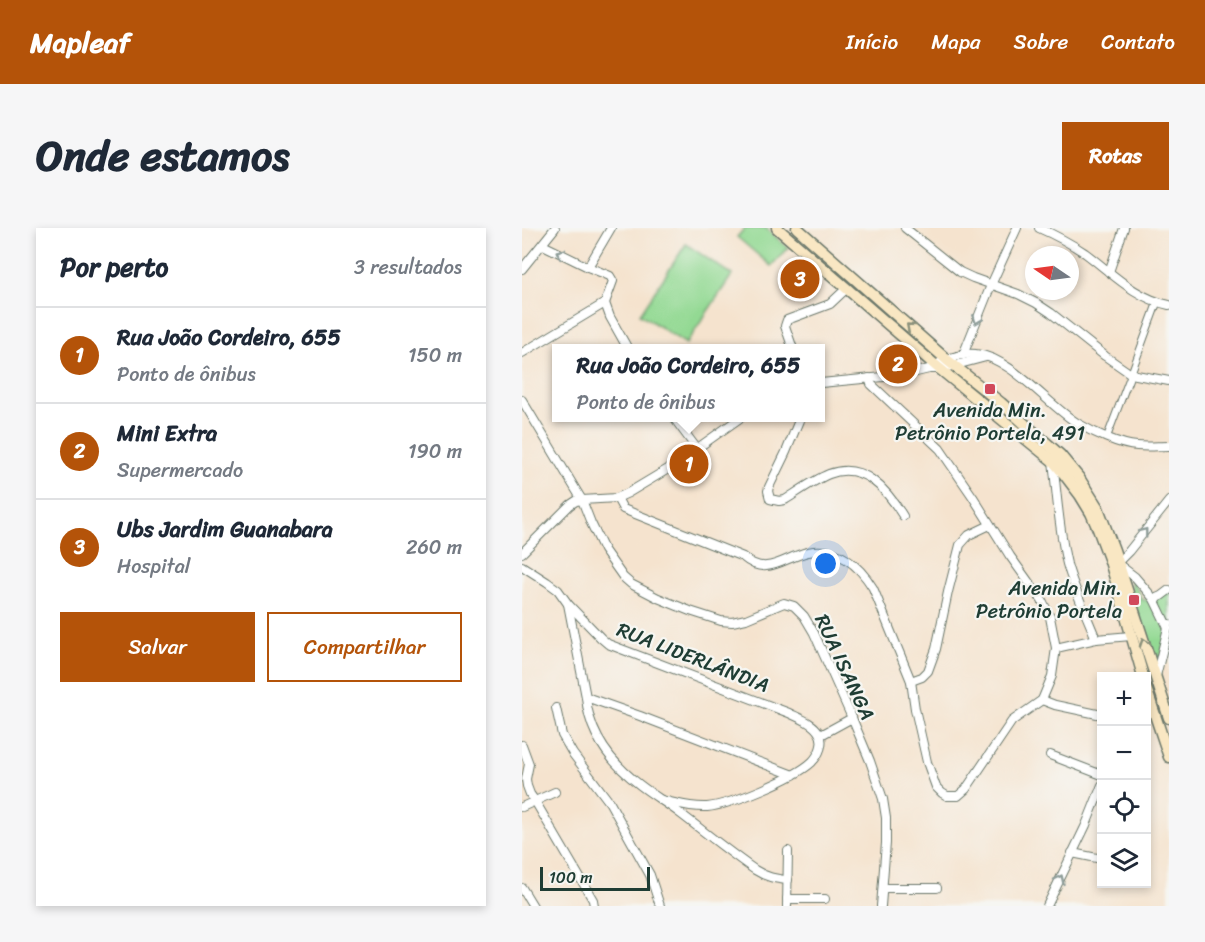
<!DOCTYPE html>
<html lang="pt">
<head>
<meta charset="utf-8">
<style>
  :root { --surface:#fff; --page:#f6f6f7; --text:#1f2937; --muted:#747a83; --line:#e0e1e3; --accent:#b45309 }
  body { margin:0; font-family:Sriracha,sans-serif; background:var(--page); color:var(--text) }
  .controls { position:absolute; right:18px; bottom:18px; display:grid; overflow:hidden; border-radius:0px; box-shadow:0 3px 9px #0003 }
  .controls button { width:54px; height:54px; display:grid; place-items:center; padding:0; border:0; border-bottom:2px solid var(--line); background:var(--surface); color:var(--text); font:30px sans-serif }
  .compass { position:absolute; left:503px; top:18px; width:54px; height:54px; border-radius:50%; background:var(--surface); box-shadow:0 3px 9px #0003; rotate:283deg }
  .scale { position:absolute; left:18px; bottom:15px; width:110px; box-sizing:border-box; padding-left:6px; border:3px solid #1f3d34; border-top:0; font-size:16px; line-height:21px; white-space:nowrap; color:#1f3d34; -webkit-text-stroke:4px #f6f6f2; paint-order:stroke }
  .you { position:absolute; left:304px; top:336px; width:21px; height:21px; margin:-15px; border:4px solid #fff; border-radius:50%; background:#1a73e8; box-shadow:0 0 0 9px #1a73e833 }
  .badge { display:grid; place-items:center; width:39px; height:39px; border-radius:50%; background:var(--accent); color:#fff; font-size:20px; font-weight:700 }
  .pin { position:absolute; translate:-50% -50%; border:3px solid #fff; box-shadow:0 2px 6px #0006 }
  .popup { position:absolute; left:30px; top:116px; width:273px; height:78px; box-sizing:border-box; display:grid; place-content:center; border-radius:0px; background:var(--surface); filter:drop-shadow(0 2px 4px #0005); font-size:20px; white-space:nowrap; color:var(--muted) }
  .popup b { font-size:22px; color:var(--text) }
  .popup::after { content:''; position:absolute; left:50%; top:100%; margin-left:-12px; border:12px solid transparent; border-top-color:var(--surface) }
  .list { margin:0; padding:0; list-style:none }
  h2 { display:flex; justify-content:space-between; align-items:center; height:78px; margin:0; padding:0 24px; font-size:26px }
  h2 small { font-size:20px; font-weight:400; color:var(--muted) }
  .list li { display:grid; grid-template-columns:39px 1fr auto; gap:18px; align-items:center; box-sizing:border-box; height:96px; padding:0 24px; border-top:2px solid var(--line) }
  .list b { display:block; font-size:22px; white-space:nowrap }
  .list p { margin:0; font-size:20px; white-space:nowrap; color:var(--muted) }
  .list em { font-size:20px; font-style:normal; color:var(--muted) }
  .actions { display:flex; gap:12px; padding:18px 24px }
  .actions a { flex:1; padding:14px 0; border:2px solid var(--accent); border-radius:0px; text-align:center; font-size:21px; color:var(--accent) }
  .actions .main { background:var(--accent); color:#fff }
  .icon { flex:none; width:33px; height:33px; fill:none; stroke:currentColor; stroke-width:2; stroke-linecap:round; stroke-linejoin:round }
  .map { position:relative; flex:none; width:647px; height:678px; overflow:hidden; border-radius:0px }
  header { display:flex; align-items:center; gap:36px; box-sizing:border-box; height:84px; padding:0 30px; background:var(--accent); color:#fff }
  header strong { font-size:28px }
  nav { display:flex; gap:33px; margin-inline-start:auto; font-size:21px }
  .intro { display:flex; align-items:center; justify-content:space-between; box-sizing:border-box; height:144px; padding:0 36px }
  h1 { margin:0; font-size:42px }
  .button { padding:15px 27px; border-radius:0px; background:var(--accent); color:#fff; font-size:21px; font-weight:700 }
  main { display:flex; gap:36px; padding:0 36px }
  aside { flex:1; background:var(--surface); border-radius:0px; box-shadow:0 3px 9px #0003 }
  .map>svg:first-child { display:block }
  .green { fill:#93d993; stroke:#598b64; stroke-width:1.5 }
  .lines { fill:none; stroke-linecap:round; stroke-linejoin:round }
  .pedestrian-casing { stroke:#6a776a; stroke-width:8 }
  .minor-casing { stroke:#6a776a; stroke-width:10 }
  .secondary-casing { stroke:#6a776a; stroke-width:13 }
  .pedestrian { stroke:#fff; stroke-width:6 }
  .minor { stroke:#fff; stroke-width:8 }
  .secondary { stroke:#f9e7c3; stroke-width:10 }
  .oneway { stroke:#8f9e9a }
  .oneway2 { stroke:#8c927c }
  .poi-dot { fill:#d1495b; stroke:#f6f6f2; stroke-width:2 }
  .labels { text-anchor:middle; stroke-width:4.5; stroke-linejoin:round; paint-order:stroke }
  .poi-label { font-size:20px; fill:#1f3d34; stroke:#f6f6f2 }
  .street-label { font-size:20px; fill:#1f3d34; stroke:#f6f6f2 }
</style>
</head>
<body>
<header>
<strong>Mapleaf</strong>
<nav><a>Início</a><a>Mapa</a><a>Sobre</a><a>Contato</a></nav>
</header>
<div class="intro"><h1>Onde estamos</h1><a class="button">Rotas</a></div>
<main>
<aside>
<h2>Por perto<small>3 resultados</small></h2>
<ul class="list">
<li><span class="badge">1</span><div><b>Rua João Cordeiro, 655</b><p>Ponto de ônibus</p></div><em>150 m</em></li>
<li><span class="badge">2</span><div><b>Mini Extra</b><p>Supermercado</p></div><em>190 m</em></li>
<li><span class="badge">3</span><div><b>Ubs Jardim Guanabara</b><p>Hospital</p></div><em>260 m</em></li>
</ul>
<div class="actions"><a class="main">Salvar</a><a>Compartilhar</a></div>
</aside>
<div class="map">
<svg width="647" height="678" viewBox="0 0 647 678">
  <rect width="100%" height="100%" fill="#f6f6f2"/>
  <filter id="ink" filterUnits="userSpaceOnUse"><feTurbulence type="fractalNoise" baseFrequency=".0167" numOctaves="2"/><feDisplacementMap in="SourceGraphic" scale="12" xChannelSelector="R" yChannelSelector="G"/><feConvolveMatrix kernelMatrix="1 2 1 2 8 2 1 2 1" color-interpolation-filters="sRGB"/></filter>
  <filter id="wash" filterUnits="userSpaceOnUse"><feTurbulence type="fractalNoise" baseFrequency=".008" numOctaves="4" result="noise"/><feDisplacementMap in="SourceGraphic" scale="24" xChannelSelector="R" yChannelSelector="G"/><feGaussianBlur stdDeviation="1.35" result="paint"/><feColorMatrix in="noise" values="0 0 0 0 0 0 0 0 0 0 0 0 0 0 0 0 0 1.4 0 .05"/><feComposite in="paint" operator="in"/></filter>
  <g filter="url(#wash)">
    <rect width="100%" height="100%" fill="#f5e3ce"/>
    <g class="green">
      <path d="M223 0H244L266 20 249 38 215 9Z"/>
      <path d="M164 16 210 47 164 116 118 86Z"/>
      <path d="M610 349 620 372 632 371 647 361V396L634 449 608 361Z"/>
    </g>
  </g>
  <g filter="url(#ink)">
    <g class="lines">
      <defs>
        <path id="pedestrian" d="M585 209 609 146 635 75"/>
        <g id="minor">
          <path d="M383 0 438 44 451 50 496 66 514 75 529 85 583 128 609 146 647 153"/>
          <path d="M517 0C533 7 548 15 563 25 590 45 613 70 647 77"/>
          <path d="M66 39 89 0"/>
          <path d="M0 41 33 0"/>
          <path d="M587 44 602 0"/>
          <path d="M83 75 88 89 106 121"/>
          <path d="M271 121 263 98 265 92 308 76 325 60"/>
          <path d="M0 125 83 75 91 53 88 48 66 39 21 17"/>
          <path d="M441 127 469 57 495 0"/>
          <path d="M407 141C419 133 439 124 454 126 488 129 526 177 555 195 570 204 598 217 615 218 625 219 636 218 647 218"/>
          <path d="M299 155 382 147 407 141H419L464 129"/>
          <path d="M0 172 60 272 69 295 82 322 101 349 109 356 136 370 168 383 199 393 210 394 224 391 262 375 272 378 282 388 292 405 330 490 348 533 361 571 364 590V615L359 678"/>
          <path d="M152 190 175 221"/>
          <path d="M278 190 264 224 247 259 246 263 248 271 257 273 263 272C277 263 292 252 307 246 341 233 365 262 381 288"/>
          <path d="M531 233C535 267 537 302 545 336 552 361 564 386 574 411"/>
          <path d="M95 270 101 281 221 329C245 350 262 329 286 324 315 318 337 337 351 360L389 453 393 481 405 534 414 559 420 565 425 568H436L444 561 490 493 520 472 530 448 534 420 528 389 521 374 488 328 451 269 418 221 349 156 347 150"/>
          <path d="M0 325 48 277 54 273 60 272 95 270 106 265 146 241 218 190"/>
          <path d="M596 334 607 323 647 273"/>
          <path d="M596 336 613 349 632 371 646 400"/>
          <path d="M0 338 25 354 36 362 46 376 64 469C67 506 89 535 118 557 131 567 146 576 159 586 184 605 207 624 233 642 244 649 253 651 266 652"/>
          <path d="M632 371 639 368 647 362"/>
          <path d="M46 376 79 410 86 416 267 485C277 490 292 495 297 505 303 514 297 527 290 534 273 550 208 577 185 579 170 580 154 575 139 572"/>
          <path d="M534 420 574 411 609 408"/>
          <path d="M634 448 647 396"/>
          <path d="M389 453 400 449 406 443 414 421 426 364 438 317 447 307 468 297"/>
          <path d="M64 469 118 488 271 547"/>
          <path d="M520 472 533 477 580 487"/>
          <path d="M34 480 40 507 51 526 88 575 128 647 138 678"/>
          <path d="M299 507 330 490"/>
          <path d="M0 517 7 536 4 551 5 558 8 566 13 573 71 672 72 678"/>
          <path d="M528 527 580 547"/>
          <path d="M0 579 33 564"/>
          <path d="M550 625 580 631"/>
          <path d="M0 660 11 678"/>
          <path d="M361 660H415"/>
          <path d="M265 671H303"/>
          <path d="M265 678 266 623"/>
          <path d="M525 678 564 597 580 557"/>
        </g>
        <g id="secondary">
          <path d="M255 0 413 137 531 233 542 246 558 267 569 285 576 301 588 333 621 448"/>
          <path d="M275 0 425 132 479 175 538 227 557 250 576 280 592 322 647 490"/>
          <path d="M624 460 647 529"/>
        </g>
      </defs>
      <use href="#pedestrian" class="pedestrian-casing"/>
      <use href="#minor" class="minor-casing"/>
      <use href="#secondary" class="secondary-casing"/>
      <use href="#pedestrian" class="pedestrian"/>
      <use href="#minor" class="minor"/>
      <use href="#secondary" class="secondary"/>
    </g>
    <defs><path id="oneway-chevron" d="M-2-3.5L2.5 0L-2 3.5" fill="none" stroke-width="1.6" stroke-linecap="round" stroke-linejoin="round" transform="scale(1.5)"/></defs>
    <g class="oneway">
      <use href="#oneway-chevron" transform="translate(38 25) rotate(-154)"/>
      <use href="#oneway-chevron" transform="translate(455 92) rotate(112)"/>
      <use href="#oneway-chevron" transform="translate(622 304) rotate(-52)"/>
      <use href="#oneway-chevron" transform="translate(538 651) rotate(-65)"/>
    </g>
    <g class="oneway2">
      <use href="#oneway-chevron" transform="translate(388 99) rotate(-139)"/>
      <use href="#oneway-chevron" transform="translate(622 414) rotate(-108)"/>
    </g>
  </g>
  <g class="poi-dot">
    <rect x="462" y="155" width="12" height="12" rx="3"/>
    <rect x="606" y="366" width="12" height="12" rx="3"/>
  </g>
  <g class="labels">
    <g class="poi-label">
      <text x="468" y="189">Avenida Min.<tspan x="468" dy="23">Petrônio Portela, 491</tspan></text>
      <text x="600" y="367" text-anchor="end">Avenida Min.<tspan x="600" dy="23">Petrônio Portela</tspan></text>
    </g>
    <g class="street-label">
      <text transform="translate(171 429) rotate(21)" y="7">RUA LIDERLÂNDIA</text>
      <text transform="translate(323 439) rotate(65)" y="7">RUA ISANGA</text>
    </g>
  </g>
</svg>
<div class="controls">
<button>+</button>
<button>−</button>
<button><svg class="icon" aria-label="locate" viewBox="0 0 24 24"><circle cx="12" cy="12" r="6"/><path d="M12 2v4M12 18v4M2 12h4M18 12h4"/></svg></button>
<button><svg class="icon" aria-label="layers" viewBox="0 0 24 24"><path d="M12 4l9 5-9 5-9-5zM3 14l9 5 9-5"/></svg></button>
</div>
<svg class="compass" viewBox="-18 -18 36 36"><path d="M0-13l5 13h-10z" fill="#e53935"/><path d="M0 13l5-13h-10z" fill="#747a83"/></svg>
<div class="scale">100 m</div>
<div class="you"></div>
<div class="pin badge" style="left:167px;top:236px">1</div>
<div class="popup"><b>Rua João Cordeiro, 655</b>Ponto de ônibus</div>
<div class="pin badge" style="left:376px;top:136px">2</div>
<div class="pin badge" style="left:278px;top:51px">3</div>
</div>
</main>
</body>
</html>
